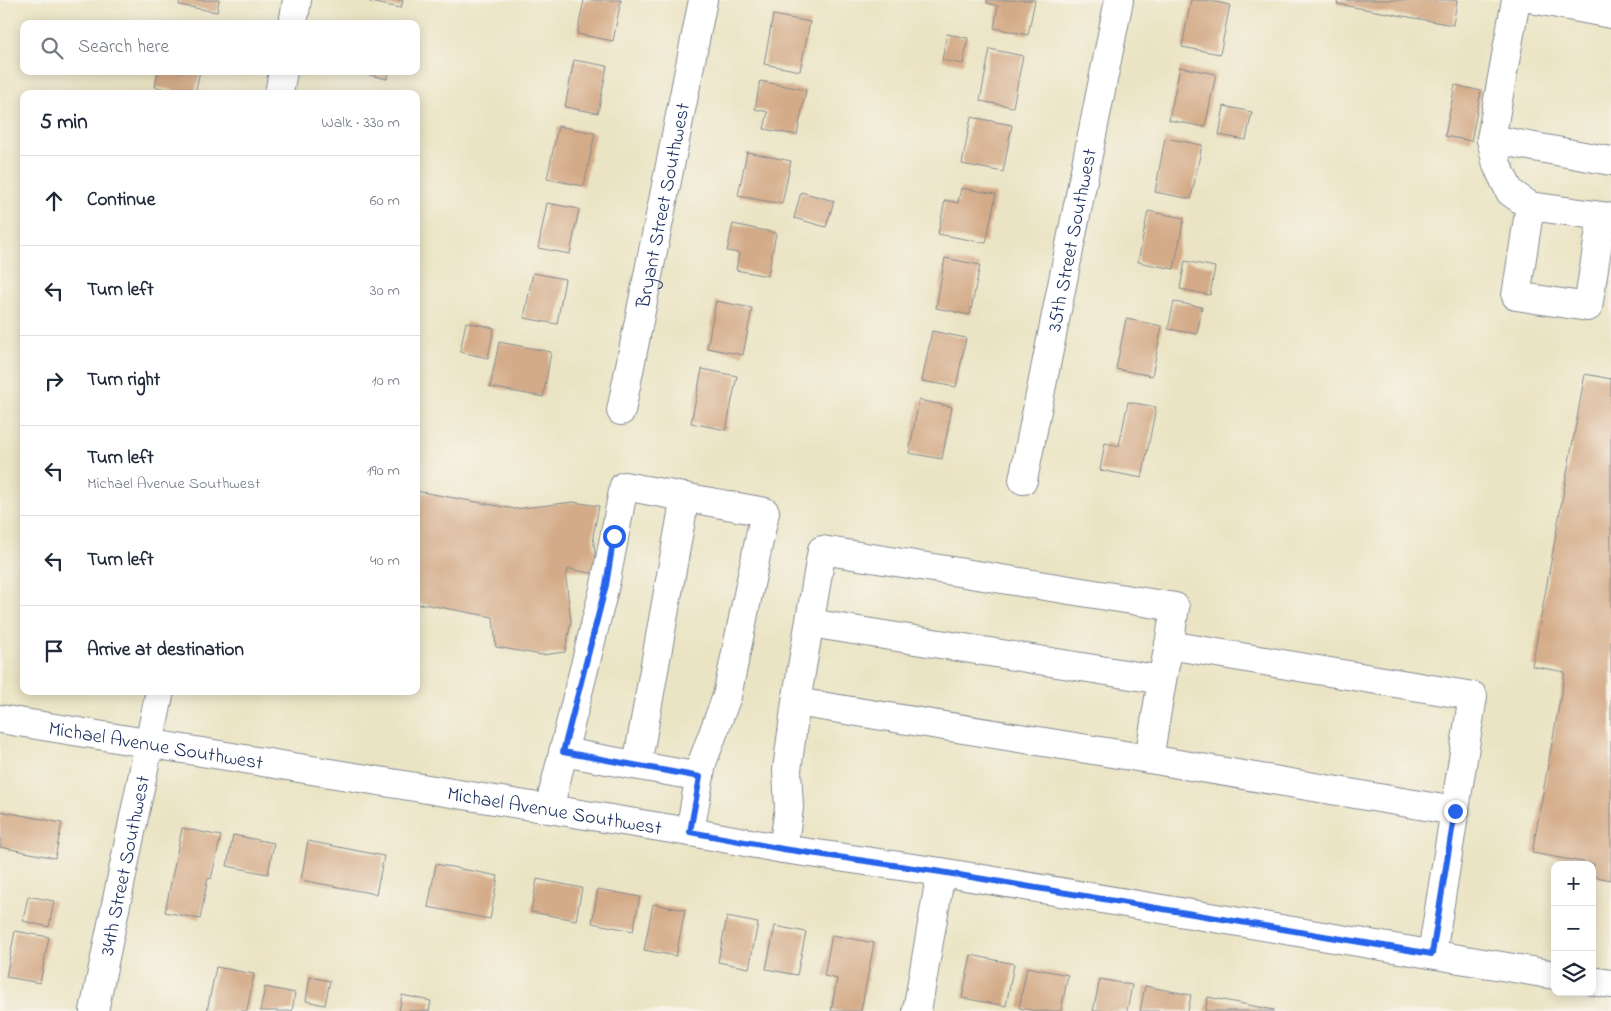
<!DOCTYPE html>
<html lang="en">
<head>
<meta charset="utf-8">
<style>
  :root { --surface:#fff; --page:#f6f6f7; --text:#1f2937; --muted:#747a83; --line:#e0e1e3 }
  body { margin:0; font-family:"Indie Flower",sans-serif; background:var(--page); color:var(--text) }
  .controls { position:absolute; right:15px; bottom:15px; display:grid; overflow:hidden; border-radius:10px; box-shadow:0 2px 12px #0003 }
  .controls button { width:45px; height:45px; display:grid; place-items:center; padding:0; border:0; border-bottom:1px solid var(--line); background:var(--surface); color:var(--text); font:25px sans-serif }
  .stop { position:absolute; width:15px; height:15px; margin:-11px; border:4px solid #2563eb; border-radius:50%; background:#fff }
  .stop.end { background:#2563eb; border-color:#fff; box-shadow:0 1px 5px #0008 }
  .list { margin:0; padding:0; list-style:none }
  h2 { display:flex; justify-content:space-between; align-items:center; height:65px; margin:0; padding:0 20px; font-size:21px }
  h2 small { font-size:16px; font-weight:400; color:var(--muted) }
  .list li { display:grid; grid-template-columns:32px 1fr auto; gap:15px; align-items:center; box-sizing:border-box; height:90px; padding:0 20px; border-top:1px solid var(--line) }
  .list b { display:block; font-size:19px; white-space:nowrap }
  .list p { margin:0; font-size:16px; white-space:nowrap; color:var(--muted) }
  .list em { font-size:16px; font-style:normal; color:var(--muted) }
  .icon { flex:none; width:28px; height:28px; fill:none; stroke:currentColor; stroke-width:2; stroke-linecap:round; stroke-linejoin:round }
  .map { position:relative; flex:none; width:1611px; height:1011px; overflow:hidden }
  .search { position:absolute; background:var(--surface); box-shadow:0 2px 12px #0003; left:20px; top:20px; width:400px; height:55px; display:flex; align-items:center; gap:12px; box-sizing:border-box; padding:0 18px; border-radius:10px; color:var(--muted); font-size:19px }
  .panel { position:absolute; background:var(--surface); box-shadow:0 2px 12px #0003; left:20px; top:90px; width:400px; height:605px; border-radius:10px }
  .map>svg:first-child { display:block }
  .building { fill:#d4ab88 }
  .lines { fill:none; stroke-linecap:round; stroke-linejoin:round }
  .minor-casing { stroke:#838a91; stroke-width:30 }
  .minor { stroke:#fff; stroke-width:28 }
  .route { stroke:#2563eb; stroke-width:6 }
  .labels { text-anchor:middle; stroke-width:5; stroke-linejoin:round; paint-order:stroke }
  .street-label { font-size:20px; fill:#1b2f5e; stroke:#f7f3e8 }
</style>
</head>
<body>
<div class="map">
<svg width="1611" height="1011" viewBox="0 0 1611 1011">
  <rect width="100%" height="100%" fill="#f7f3e8"/>
  <filter id="ink" filterUnits="userSpaceOnUse"><feTurbulence type="fractalNoise" baseFrequency=".02" numOctaves="2"/><feDisplacementMap in="SourceGraphic" scale="10" xChannelSelector="R" yChannelSelector="G"/><feConvolveMatrix kernelMatrix="1 2 1 2 8 2 1 2 1" color-interpolation-filters="sRGB"/></filter>
  <filter id="wash" filterUnits="userSpaceOnUse"><feTurbulence type="fractalNoise" baseFrequency=".0096" numOctaves="4" result="noise"/><feDisplacementMap in="SourceGraphic" scale="20" xChannelSelector="R" yChannelSelector="G"/><feGaussianBlur stdDeviation="1.12" result="paint"/><feColorMatrix in="noise" values="0 0 0 0 0 0 0 0 0 0 0 0 0 0 0 0 0 1.4 0 .05"/><feComposite in="paint" operator="in"/></filter>
  <g filter="url(#wash)">
    <rect width="100%" height="100%" fill="#ebe4c4"/>
    <g id="blocks">
      <g class="building">
        <path d="M180 0H219L217 12 179 5Z"/>
        <path d="M370 0H403L401 8 370 2Z"/>
        <path d="M584 0H621L613 41 577 34Z"/>
        <path d="M987 0H1035L1028 35 994 28 998 6 987 3Z"/>
        <path d="M1191 0H1206L1230 5 1220 54 1182 47Z"/>
        <path d="M1338 0H1457L1453 25 1337 4Z"/>
        <path d="M773 15 810 22 800 71 764 64Z"/>
        <path d="M947 34 968 38 963 64 942 60Z"/>
        <path d="M990 49 1023 56 1013 107 980 101Z"/>
        <path d="M574 60 607 66 598 113 565 107Z"/>
        <path d="M1180 67 1216 74 1205 127 1169 120Z"/>
        <path d="M158 71H200L195 94 155 87Z"/>
        <path d="M353 71H389L387 79Z"/>
        <path d="M760 81 806 90 797 135 764 129 768 112 755 109Z"/>
        <path d="M1455 85 1481 91 1471 141 1445 136Z"/>
        <path d="M1224 106 1252 112 1246 140 1219 135Z"/>
        <path d="M971 117 1012 125 1003 172 962 164Z"/>
        <path d="M558 126 595 133 584 186 547 179Z"/>
        <path d="M1165 138 1202 145 1191 199 1155 192Z"/>
        <path d="M747 152 791 161 782 204 738 196Z"/>
        <path d="M961 188 996 194 986 243 938 234 945 200 958 203Z"/>
        <path d="M801 192 834 201 826 227 794 218Z"/>
        <path d="M547 203 579 209 570 254 538 248Z"/>
        <path d="M1148 211 1184 218 1174 269 1138 262Z"/>
        <path d="M733 224 776 233 768 276 736 270 739 253 727 251Z"/>
        <path d="M945 258 980 265 970 315 936 308Z"/>
        <path d="M1185 261 1215 267 1210 295 1180 289Z"/>
        <path d="M533 273 565 279 557 324 524 318Z"/>
        <path d="M716 301 752 308 743 355 707 348Z"/>
        <path d="M1174 302 1202 307 1197 334 1168 329Z"/>
        <path d="M1126 319 1162 326 1152 376 1116 369Z"/>
        <path d="M466 322 494 328 488 358 460 352Z"/>
        <path d="M932 331 966 338 956 387 922 381Z"/>
        <path d="M499 342 551 352 543 397 490 387Z"/>
        <path d="M702 369 737 376 726 430 691 423Z"/>
        <path d="M1585 374 1611 379V880L1592 876 1594 864 1532 853 1565 672 1532 666Z"/>
        <path d="M919 400 952 407 942 459 909 453Z"/>
        <path d="M1128 402 1156 407 1142 478 1100 470 1105 443 1119 446Z"/>
        <path d="M416 491 515 509 573 502 599 506 593 536 597 570 596 574 568 569 566 579 571 621 565 652 542 655 496 647 493 617 423 604 416 605Z"/>
        <path d="M0 811 62 823 55 858 0 847Z"/>
        <path d="M182 828 221 836 211 879 208 878 200 919 165 912Z"/>
        <path d="M233 835 274 843 268 874 227 866Z"/>
        <path d="M308 841 384 856 376 894 301 880Z"/>
        <path d="M436 864 498 876 490 919 428 907Z"/>
        <path d="M537 879 582 888 576 920 531 912Z"/>
        <path d="M598 889 640 897 633 931 592 923Z"/>
        <path d="M28 896 54 901 49 927 23 921Z"/>
        <path d="M653 904 685 910 676 956 644 950Z"/>
        <path d="M727 917 758 923 749 968 718 962Z"/>
        <path d="M775 926 806 932 797 975 766 969Z"/>
        <path d="M15 931 49 937 40 983 6 977Z"/>
        <path d="M832 935 874 943 861 1011H831L837 979 824 976Z"/>
        <path d="M971 955 1014 964 1006 1006 962 998Z"/>
        <path d="M216 967 254 974 247 1011H207Z"/>
        <path d="M1027 967 1068 975 1061 1011H1037L1019 1008Z"/>
        <path d="M310 977 330 981 325 1005 306 1001Z"/>
        <path d="M1100 979 1132 985 1127 1011H1093Z"/>
        <path d="M1145 986 1191 995 1188 1011H1140Z"/>
        <path d="M265 987 295 993 292 1011H260Z"/>
        <path d="M402 995 431 1001 429 1011H399Z"/>
        <path d="M1208 997 1274 1010V1011H1205Z"/>
      </g>
    </g>
  </g>
  <g filter="url(#ink)">
    <use href="#blocks" fill-opacity="0" stroke="#838a91" stroke-width="1"/>
    <g class="lines">
      <defs>
        <g id="minor">
          <path d="M1516 0 1491 139 1611 161"/>
          <path d="M1537 0 1611 14"/>
          <path d="M293 24 297 0"/>
          <path d="M279 94 283 71"/>
          <path d="M1491 139 1497 165 1510 192 1530 206"/>
          <path d="M1602 216 1588 307 1516 296 1530 206 1602 216 1611 218"/>
          <path id="s1" d="M621 411 703 0"/>
          <path id="s2" d="M1023 480 1119 0"/>
          <path d="M810 623 1162 680 1149 759"/>
          <path d="M1162 680 1169 645 1473 696 1432 954"/>
          <path d="M796 702 1149 759 1455 811"/>
          <path id="s3" d="M0 719 690 832 783 849 941 872 1555 975"/>
          <path d="M563 752 700 777"/>
          <path d="M637 765 685 497"/>
          <path d="M549 809 605 585 624 486 765 512 727 696 702 763 690 832"/>
          <path d="M783 849 789 808 787 770 796 702 822 550 1175 607 1169 645"/>
          <path d="M1592 981 1611 984"/>
          <path id="s4" d="M94 1011 160 691"/>
          <path d="M917 1011 941 872"/>
        </g>
      </defs>
      <use href="#minor" class="minor-casing"/>
      <use href="#minor" class="minor"/>
    </g>
  </g>
  <g class="lines" filter="url(#ink)">
    <path class="route" d="M614 536 606 585 563 752 700 777 690 832 783 849 941 872 1432 954 1455 811"/>
  </g>
  <g class="labels">
    <g class="street-label">
      <text dy="7" stroke="none"><textPath href="#s1" startOffset="210">Bryant Street Southwest</textPath></text>
      <text dy="7" stroke="none"><textPath href="#s2" startOffset="245">35th Street Southwest</textPath></text>
      <text dy="7" stroke="none"><textPath href="#s3" startOffset="158">Michael Avenue Southwest</textPath></text>
      <text dy="7" stroke="none"><textPath href="#s3" startOffset="562">Michael Avenue Southwest</textPath></text>
      <text dy="7" stroke="none"><textPath href="#s4" startOffset="149">34th Street Southwest</textPath></text>
    </g>
  </g>
</svg>
<div class="controls">
<button>+</button>
<button>−</button>
<button><svg class="icon" aria-label="layers" viewBox="0 0 24 24"><path d="M12 4l9 5-9 5-9-5zM3 14l9 5 9-5"/></svg></button>
</div>
<div class="stop" style="left:614px;top:536px"></div>
<div class="stop end" style="left:1455px;top:811px"></div>
<div class="search"><svg class="icon" aria-label="search" viewBox="0 0 24 24"><circle cx="10" cy="10" r="6"/><path d="M15 15l6 6"/></svg>Search here</div>
<section class="panel">
<h2>5 min<small>Walk · 330 m</small></h2>
<ul class="list">
<li><svg class="icon" aria-label="ahead" viewBox="0 0 24 24"><path d="M12 20V5M6 11l6-6 6 6"/></svg><div><b>Continue</b></div><em>60 m</em></li>
<li><svg class="icon" aria-label="left" viewBox="0 0 24 24"><path d="M17 20v-9H6M10 6l-5 5 5 5"/></svg><div><b>Turn left</b></div><em>30 m</em></li>
<li><svg class="icon" aria-label="right" viewBox="0 0 24 24"><path d="M7 20v-9h11M14 6l5 5-5 5"/></svg><div><b>Turn right</b></div><em>10 m</em></li>
<li><svg class="icon" aria-label="left" viewBox="0 0 24 24"><path d="M17 20v-9H6M10 6l-5 5 5 5"/></svg><div><b>Turn left</b><p>Michael Avenue Southwest</p></div><em>190 m</em></li>
<li><svg class="icon" aria-label="left" viewBox="0 0 24 24"><path d="M17 20v-9H6M10 6l-5 5 5 5"/></svg><div><b>Turn left</b></div><em>40 m</em></li>
<li><svg class="icon" aria-label="arrive" viewBox="0 0 24 24"><path d="M6 21V4h12l-3 4 3 4H6"/></svg><div><b>Arrive at destination</b></div></li>
</ul>
</section>
</div>
</body>
</html>
